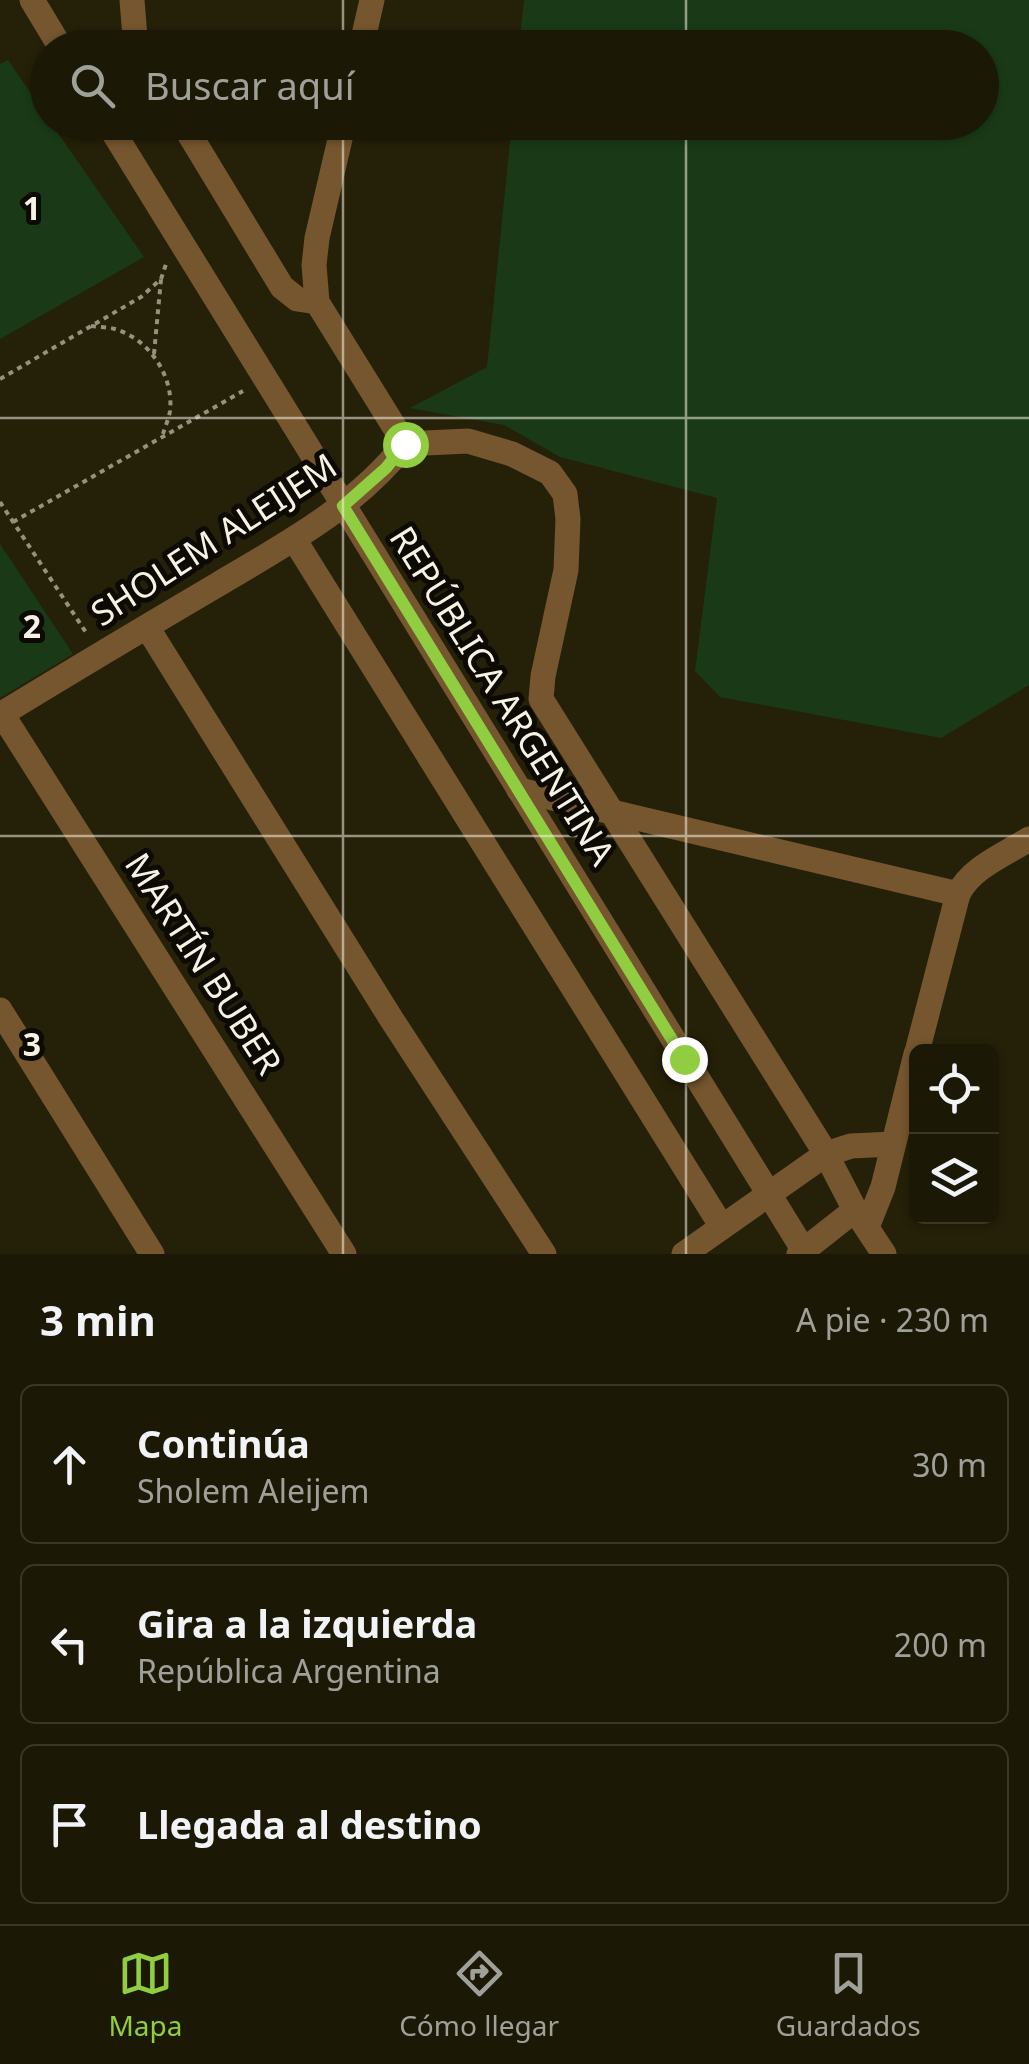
<!DOCTYPE html>
<html lang="es">
<head>
<meta charset="utf-8">
<style>
  :root { --surface:#1c1806; --page:#292514; --text:#f1f3f6; --muted:#a0a09b; --line:#3a3728; --accent:#90cd40 }
  body { margin:0; font-family:"Noto Sans",sans-serif; background:var(--page); color:var(--text) }
  .controls { position:absolute; right:30px; bottom:30px; display:grid; overflow:hidden; border-radius:15px; box-shadow:0 2px 8px #0004 }
  .controls button { width:90px; height:90px; display:grid; place-items:center; padding:0; border:0; border-bottom:2px solid var(--line); background:var(--surface); color:var(--text); font:50px sans-serif }
  .stop { position:absolute; width:30px; height:30px; margin:-22px; border:8px solid #90cd40; border-radius:50%; background:#fff }
  .stop.end { background:#90cd40; border-color:#fff; box-shadow:0 2px 10px #0008 }
  .list { margin:0; padding:0; list-style:none }
  h2 { display:flex; justify-content:space-between; align-items:center; height:130px; margin:0; padding:0 40px; font-size:42px }
  h2 small { font-size:32px; font-weight:400; color:var(--muted) }
  .list li { display:grid; grid-template-columns:65px 1fr auto; gap:30px; align-items:center; box-sizing:border-box; height:160px; margin:0 20px 20px; padding:0 20px; border:2px solid var(--line); border-radius:15px }
  .list b { display:block; font-size:38px; white-space:nowrap }
  .list p { margin:0; font-size:32px; white-space:nowrap; color:var(--muted) }
  .list em { font-size:32px; font-style:normal; color:var(--muted) }
  .icon { flex:none; width:55px; height:55px; fill:none; stroke:currentColor; stroke-width:2; stroke-linecap:round; stroke-linejoin:round }
  .map { position:relative; flex:none; width:1029px; height:1254px; overflow:hidden }
  .search { position:absolute; background:var(--surface); box-shadow:0 2px 8px #0004; left:30px; right:30px; top:30px; height:110px; display:flex; align-items:center; gap:25px; box-sizing:border-box; padding:0 35px; border-radius:55px; color:var(--muted); font-size:38px }
  .sheet { height:670px; background:var(--surface) }
  nav { display:flex; justify-content:space-around; align-items:center; box-sizing:border-box; height:140px; border-top:2px solid var(--line); background:var(--surface); font-size:28px; color:var(--muted) }
  nav a { display:grid; justify-items:center; gap:5px }
  nav .on { color:var(--accent) }
  .map>svg:first-child { display:block }
  .green { fill:#1a3a17 }
  .lines { fill:none; stroke-linecap:round; stroke-linejoin:round }
  .path { stroke:#95917e; stroke-width:4; stroke-dasharray:5 5; stroke-linecap:butt }
  .minor { stroke:#75562e; stroke-width:25 }
  .route { stroke:#90cd40; stroke-width:12 }
  .grid { fill:none; stroke:#f6f3e4; stroke-width:2.5; stroke-opacity:0.55 }
  .labels { text-anchor:middle; stroke-width:10; stroke-linejoin:round; paint-order:stroke }
  .street-label { font-size:35px; fill:#f6f3e4; stroke:#0c0a03 }
  .grid-label { font-size:32px; text-anchor:middle; font-weight:bold; fill:#f6f3e4; stroke:#0c0a03; stroke-width:10; stroke-linejoin:round; paint-order:stroke }
</style>
</head>
<body>
<div class="map">
<svg width="1029" height="1254" viewBox="0 0 1029 1254">
  <rect width="100%" height="100%" fill="#252008"/>
  <g class="green">
    <path d="M524 0H1029V685L941 738 720 697 695 671 717 498 560 457 504 425 410 408 487 367 512 123 982 122V48L519 47Z"/>
    <path d="M8 60 47 117 48 122 51 123 144 257 0 339V64Z"/>
    <path d="M0 544 73 654 0 698Z"/>
  </g>
  <g class="lines">
    <g class="path">
      <path d="M91 326C99 327 108 327 115 329 149 339 174 376 170 411 169 418 165 427 163 434"/>
      <path d="M154 354 161 279"/>
      <path d="M0 379 141 297 161 279 166 264"/>
      <path d="M0 502 87 634"/>
      <path d="M13 522 243 391"/>
    </g>
    <g class="minor">
      <path d="M32 0 61 48"/>
      <path d="M132 0 135 37 138 48"/>
      <path d="M361 48 372 0"/>
      <path d="M107 122 806 1254"/>
      <path d="M182 122 282 287 297 299 317 302"/>
      <path d="M344 122 317 238 314 265 317 302 405 444"/>
      <path d="M405 444 468 441 512 454 550 473 565 494 568 519 566 570 543 676 541 699 826 1154 855 1210 884 1254"/>
      <path d="M294 539 722 1227"/>
      <path d="M147 627 392 1020 544 1254"/>
      <path d="M2 714 344 1254"/>
      <path d="M0 715C72 671 144 628 217 585 284 545 356 507 405 444"/>
      <path d="M519 790 958 894"/>
      <path d="M0 1010 152 1254"/>
      <path d="M917 1052 958 894C972 867 1004 855 1029 839"/>
      <path d="M867 1227 883 1187 916 1054"/>
      <path d="M684 1254 826 1154 851 1146 893 1144"/>
      <path d="M799 1254 855 1210"/>
    </g>
  </g>
  <g class="lines">
    <path class="route" d="M405 444 386 468 343 506 684 1059"/>
  </g>
  <path class="grid" d="M343 0V48M686 0V48M343 122V1254M686 122V1254M0 418H1029M0 836H1029"/>
  <g class="labels">
    <g class="street-label">
      <text transform="translate(214 540) rotate(-33)" y="12">SHOLEM ALEIJEM</text>
      <text transform="translate(502 696) rotate(58)" y="12">REPÚBLICA ARGENTINA</text>
      <text transform="translate(203 964) rotate(57)" y="12">MARTÍN BUBER</text>
    </g>
  </g>
  <g class="grid-label">
    <text x="32" y="220">1</text>
    <text x="32" y="638">2</text>
    <text x="32" y="1056">3</text>
  </g>
</svg>
<div class="controls">
<button><svg class="icon" aria-label="locate" viewBox="0 0 24 24"><circle cx="12" cy="12" r="6"/><path d="M12 2v4M12 18v4M2 12h4M18 12h4"/></svg></button>
<button><svg class="icon" aria-label="layers" viewBox="0 0 24 24"><path d="M12 4l9 5-9 5-9-5zM3 14l9 5 9-5"/></svg></button>
</div>
<div class="stop" style="left:405px;top:444px"></div>
<div class="stop end" style="left:684px;top:1059px"></div>
<div class="search"><svg class="icon" aria-label="search" viewBox="0 0 24 24"><circle cx="10" cy="10" r="6"/><path d="M15 15l6 6"/></svg>Buscar aquí</div>
</div>
<section class="sheet">
<h2>3 min<small>A pie · 230 m</small></h2>
<ul class="list">
<li><svg class="icon" aria-label="ahead" viewBox="0 0 24 24"><path d="M12 20V5M6 11l6-6 6 6"/></svg><div><b>Continúa</b><p>Sholem Aleijem</p></div><em>30 m</em></li>
<li><svg class="icon" aria-label="left" viewBox="0 0 24 24"><path d="M17 20v-9H6M10 6l-5 5 5 5"/></svg><div><b>Gira a la izquierda</b><p>República Argentina</p></div><em>200 m</em></li>
<li><svg class="icon" aria-label="arrive" viewBox="0 0 24 24"><path d="M6 21V4h12l-3 4 3 4H6"/></svg><div><b>Llegada al destino</b></div></li>
</ul>
</section>
<nav>
<a class="on"><svg class="icon" aria-label="map" viewBox="0 0 24 24"><path d="M3 6l6-2 6 2 6-2v14l-6 2-6-2-6 2zM9 4v14M15 6v14"/></svg>Mapa</a>
<a><svg class="icon" aria-label="directions" viewBox="0 0 24 24"><path d="M12 3l9 9-9 9-9-9zM9 14v-3h6M13 9l2 2-2 2"/></svg>Cómo llegar</a>
<a><svg class="icon" aria-label="saved" viewBox="0 0 24 24"><path d="M7 4h10v16l-5-4-5 4z"/></svg>Guardados</a>
</nav>
</body>
</html>
